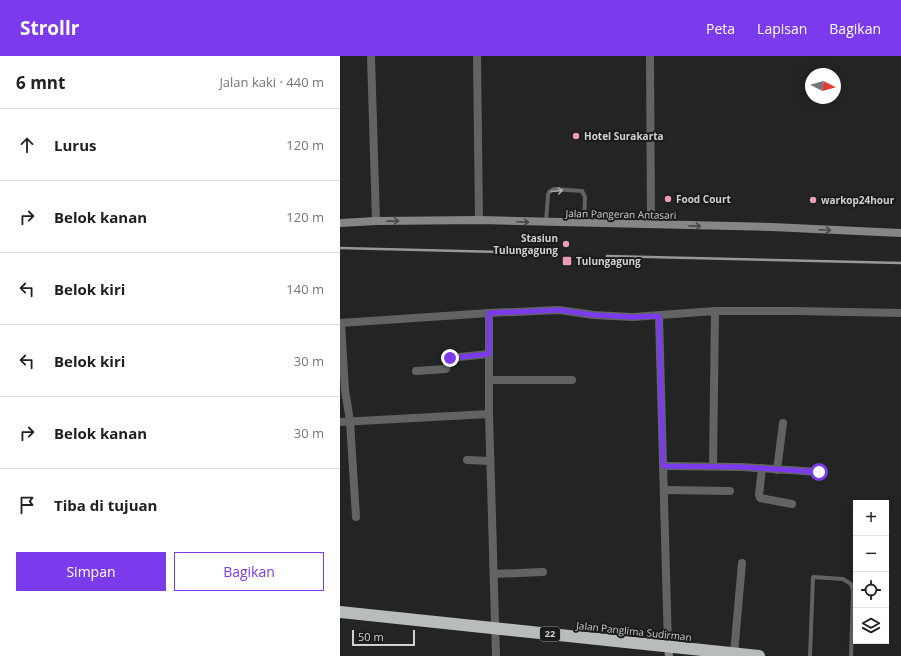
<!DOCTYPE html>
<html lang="id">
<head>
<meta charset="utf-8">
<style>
  :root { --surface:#fff; --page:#f6f6f6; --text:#202124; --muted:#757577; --line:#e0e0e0; --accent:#7c3aed }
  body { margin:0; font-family:"Open Sans",sans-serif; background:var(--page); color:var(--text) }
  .controls { position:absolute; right:12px; bottom:12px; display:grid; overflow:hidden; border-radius:0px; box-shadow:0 4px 16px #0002 }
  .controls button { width:36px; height:36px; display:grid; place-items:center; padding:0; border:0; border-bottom:1px solid var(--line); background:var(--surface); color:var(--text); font:20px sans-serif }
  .compass { position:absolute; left:465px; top:12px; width:36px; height:36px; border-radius:50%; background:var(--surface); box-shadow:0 4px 16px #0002; rotate:96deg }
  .scale { position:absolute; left:12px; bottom:10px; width:63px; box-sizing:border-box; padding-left:4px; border:2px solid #cfd2d1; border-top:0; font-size:11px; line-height:14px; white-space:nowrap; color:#cfd2d1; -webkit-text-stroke:3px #191c1b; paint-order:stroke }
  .stop { position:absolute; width:12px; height:12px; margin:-9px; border:3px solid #7c3aed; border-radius:50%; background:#fff }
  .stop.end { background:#7c3aed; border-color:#fff; box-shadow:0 1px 4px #0008 }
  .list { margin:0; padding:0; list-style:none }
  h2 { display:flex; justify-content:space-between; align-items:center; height:52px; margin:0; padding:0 16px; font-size:17px }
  h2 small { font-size:13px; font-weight:400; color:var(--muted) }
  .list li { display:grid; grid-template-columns:26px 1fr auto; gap:12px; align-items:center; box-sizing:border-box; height:72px; padding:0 16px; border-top:1px solid var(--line) }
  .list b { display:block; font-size:15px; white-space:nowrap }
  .list em { font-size:13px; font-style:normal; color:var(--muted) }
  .actions { display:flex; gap:8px; padding:12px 16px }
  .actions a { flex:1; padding:9px 0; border:1px solid var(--accent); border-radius:0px; text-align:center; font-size:14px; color:var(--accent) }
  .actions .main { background:var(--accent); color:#fff }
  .icon { flex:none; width:22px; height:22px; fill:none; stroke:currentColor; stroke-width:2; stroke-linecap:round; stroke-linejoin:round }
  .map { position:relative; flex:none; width:561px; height:600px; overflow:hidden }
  header { display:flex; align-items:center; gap:24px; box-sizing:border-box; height:56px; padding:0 20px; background:var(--accent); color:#fff }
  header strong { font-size:19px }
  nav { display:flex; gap:22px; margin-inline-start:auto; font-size:14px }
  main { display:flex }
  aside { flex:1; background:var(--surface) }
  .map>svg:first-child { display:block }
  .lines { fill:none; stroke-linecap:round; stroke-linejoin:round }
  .lane { stroke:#626463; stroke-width:4 }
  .street { stroke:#626463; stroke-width:8 }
  .secondary { stroke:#858787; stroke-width:8 }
  .highway { stroke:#b8bcbb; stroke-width:12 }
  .rail { stroke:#969998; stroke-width:2.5 }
  .oneway { stroke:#a9acaa }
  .oneway2 { stroke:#444746 }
  .route { stroke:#7c3aed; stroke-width:5 }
  .poi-dot { fill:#ef9ab8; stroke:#191c1b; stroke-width:1.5 }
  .labels { text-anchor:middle; stroke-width:4; stroke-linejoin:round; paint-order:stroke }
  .shield { fill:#191c1b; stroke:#989b9a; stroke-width:1 }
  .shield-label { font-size:9px; font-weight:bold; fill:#cfd2d1 }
  .poi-label { font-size:10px; font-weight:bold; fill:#cfd2d1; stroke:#191c1b; text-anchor:start }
  .street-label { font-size:10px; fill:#cfd2d1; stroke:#191c1b }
</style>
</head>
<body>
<header>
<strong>Strollr</strong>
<nav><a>Peta</a><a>Lapisan</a><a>Bagikan</a></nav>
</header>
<main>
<aside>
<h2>6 mnt<small>Jalan kaki · 440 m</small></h2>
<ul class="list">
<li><svg class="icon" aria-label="ahead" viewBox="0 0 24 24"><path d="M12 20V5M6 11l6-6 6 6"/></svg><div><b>Lurus</b></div><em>120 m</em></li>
<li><svg class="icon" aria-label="right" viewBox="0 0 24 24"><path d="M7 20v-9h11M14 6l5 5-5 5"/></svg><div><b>Belok kanan</b></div><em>120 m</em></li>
<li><svg class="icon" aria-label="left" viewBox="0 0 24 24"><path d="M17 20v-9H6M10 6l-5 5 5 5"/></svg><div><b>Belok kiri</b></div><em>140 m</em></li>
<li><svg class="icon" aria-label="left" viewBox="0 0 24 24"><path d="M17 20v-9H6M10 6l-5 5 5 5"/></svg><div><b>Belok kiri</b></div><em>30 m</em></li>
<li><svg class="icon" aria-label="right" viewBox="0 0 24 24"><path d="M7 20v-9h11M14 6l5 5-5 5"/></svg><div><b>Belok kanan</b></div><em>30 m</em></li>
<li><svg class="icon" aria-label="arrive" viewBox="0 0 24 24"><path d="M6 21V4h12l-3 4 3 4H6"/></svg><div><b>Tiba di tujuan</b></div></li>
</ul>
<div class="actions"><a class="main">Simpan</a><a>Bagikan</a></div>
</aside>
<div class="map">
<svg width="561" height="600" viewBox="0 0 561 600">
  <rect width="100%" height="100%" fill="#222524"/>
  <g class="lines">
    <g class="lane">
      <path d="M206 166 208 139 209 136 214 133 242 135 245 141 244 167"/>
      <path d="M470 600 473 521 503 523 511 528 513 534 511 600"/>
    </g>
    <g class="street">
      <path d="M31 0 36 165"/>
      <path d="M137 0 139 164"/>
      <path d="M310 0 311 168"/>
      <path d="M149 257V358L156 600"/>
      <path d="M319 260 328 591"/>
      <path d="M0 267 149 257 219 254 254 259 293 261 375 255H456L561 257"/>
      <path d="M1 267 5 334 10 365 16 461"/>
      <path d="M76 315 106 313 109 302 149 298"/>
      <path d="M149 324H232"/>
      <path d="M0 366 149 358"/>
      <path d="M127 404 150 405"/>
      <path d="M323 410 402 411 479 416"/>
      <path d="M373 410 375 255"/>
      <path d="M422 412 419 439 420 442 452 448"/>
      <path d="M437 414 443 367"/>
      <path d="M324 434 390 435"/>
      <path d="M154 518 203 516"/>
      <path d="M394 598 402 507"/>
    </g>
    <g class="secondary">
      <path d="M0 167 36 165 139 164 432 171 561 177"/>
      <path d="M328 591 329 600"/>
    </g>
    <path class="highway" d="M0 556 419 600"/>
    <g class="rail">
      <path d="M0 192 199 197"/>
      <path d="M267 200 561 207"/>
    </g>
  </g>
  <defs><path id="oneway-shaft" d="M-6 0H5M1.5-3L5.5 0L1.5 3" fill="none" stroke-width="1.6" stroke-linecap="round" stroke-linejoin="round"/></defs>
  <use class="oneway" href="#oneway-shaft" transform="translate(217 135) rotate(-5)"/>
  <g class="oneway2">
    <use href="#oneway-shaft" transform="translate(53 165) rotate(-1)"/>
    <use href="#oneway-shaft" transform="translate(183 166) rotate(2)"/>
    <use href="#oneway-shaft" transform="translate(355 170) rotate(1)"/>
    <use href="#oneway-shaft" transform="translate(485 174) rotate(3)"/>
  </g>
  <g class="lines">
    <path class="route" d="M110 302 149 298V257L219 254 254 259 293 261 319 260 323 410 402 411 479 416"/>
  </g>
  <g class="poi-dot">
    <circle cx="236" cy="80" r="4"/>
    <circle cx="328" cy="143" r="4"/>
    <circle cx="473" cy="144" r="4"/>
    <circle cx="226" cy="188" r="4"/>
    <rect x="222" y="200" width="10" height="10" rx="2"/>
  </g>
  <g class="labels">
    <rect class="shield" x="200" y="571" width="20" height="14" rx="3"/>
    <g class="shield-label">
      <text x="210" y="581">22</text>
    </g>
    <g class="poi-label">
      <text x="244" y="84">Hotel Surakarta</text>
      <text x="336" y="147">Food Court</text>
      <text x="481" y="148">warkop24hour</text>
      <text x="218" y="186" text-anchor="end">Stasiun<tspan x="218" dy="12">Tulungagung</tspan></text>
      <text x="236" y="209">Tulungagung</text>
    </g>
    <g class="street-label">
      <text transform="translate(281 158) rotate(1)" y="4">Jalan Pangeran Antasari</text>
      <text transform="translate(294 575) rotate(6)" y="4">Jalan Panglima Sudirman</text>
    </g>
  </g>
</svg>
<div class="controls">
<button>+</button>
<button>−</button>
<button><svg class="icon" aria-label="locate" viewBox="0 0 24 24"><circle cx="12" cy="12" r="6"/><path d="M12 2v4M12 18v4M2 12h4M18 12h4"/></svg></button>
<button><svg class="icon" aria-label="layers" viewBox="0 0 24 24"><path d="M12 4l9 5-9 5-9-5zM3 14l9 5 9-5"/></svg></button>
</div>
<svg class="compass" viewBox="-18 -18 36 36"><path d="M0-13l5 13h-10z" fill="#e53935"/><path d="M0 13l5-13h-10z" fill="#757577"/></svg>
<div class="scale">50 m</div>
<div class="stop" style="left:479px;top:416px"></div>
<div class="stop end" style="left:110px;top:302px"></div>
</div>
</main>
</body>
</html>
